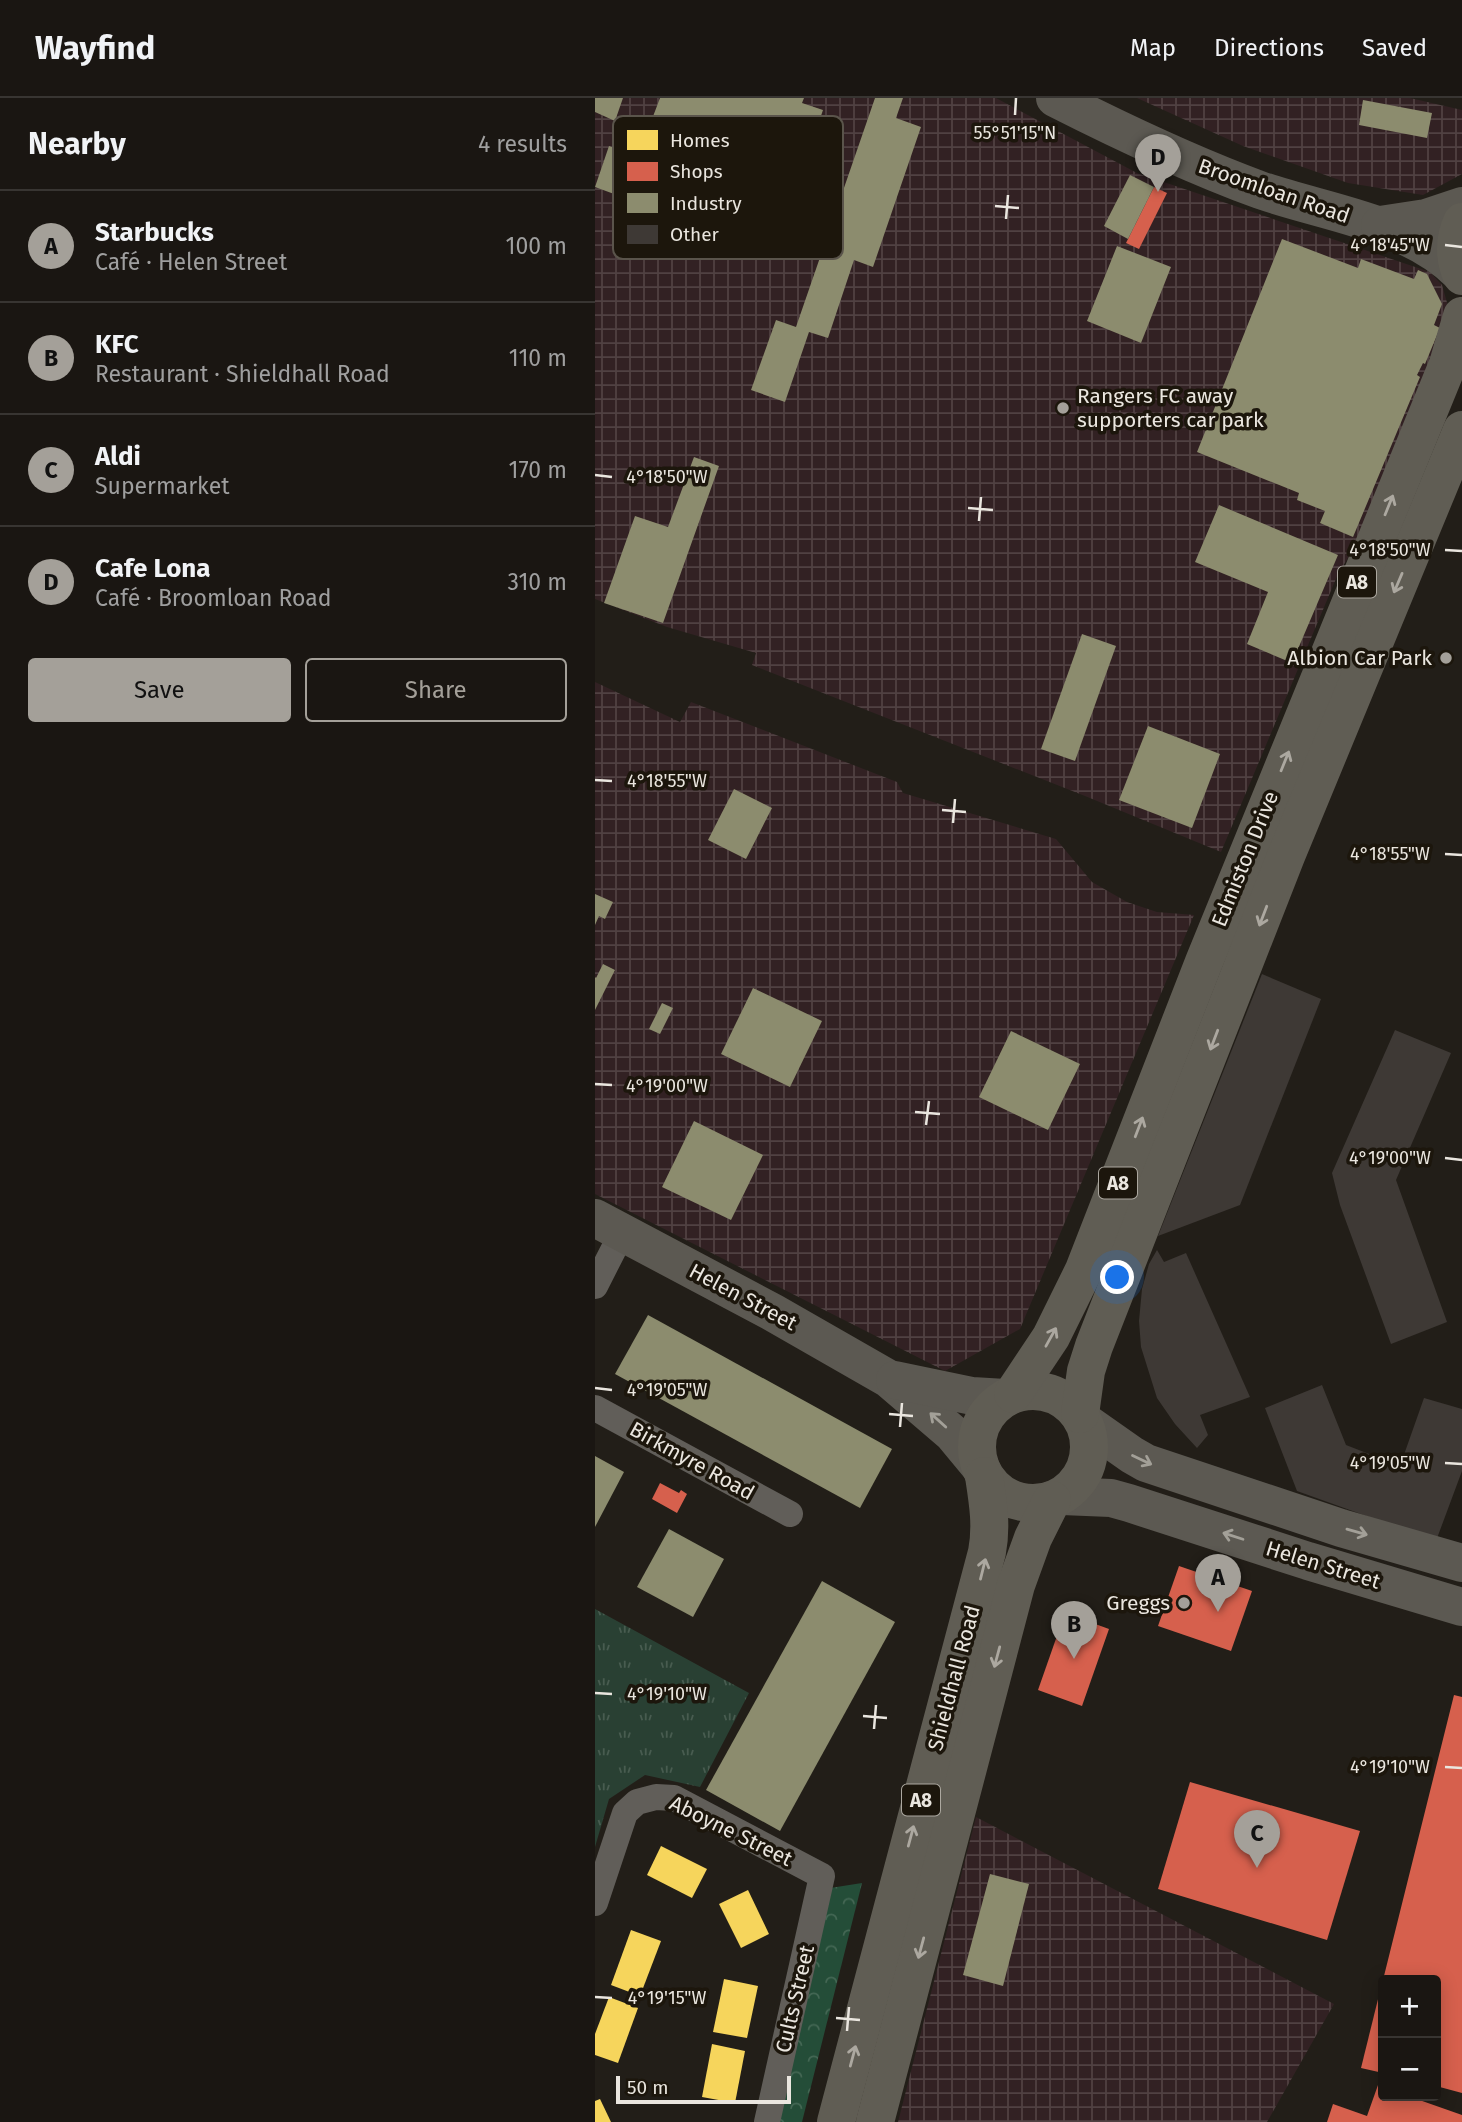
<!DOCTYPE html>
<html lang="en">
<head>
<meta charset="utf-8">
<style>
  :root { --surface:#1a1612; --page:#231f1b; --text:#f1f3f6; --muted:#9f9f9f; --line:#383532; --accent:#a4a099 }
  body { margin:0; font-family:"Fira Sans",sans-serif; background:var(--page); color:var(--text) }
  .controls { position:absolute; right:21px; bottom:21px; display:grid; overflow:hidden; border-radius:7px; box-shadow:0 4px 18px #0003 }
  .controls button { width:63px; height:63px; display:grid; place-items:center; padding:0; border:0; border-bottom:2px solid var(--line); background:var(--surface); color:var(--text); font:35px sans-serif }
  .scale { position:absolute; left:21px; bottom:18px; width:175px; box-sizing:border-box; padding-left:7px; border:4px solid #eae6df; border-top:0; font-size:19px; line-height:24px; white-space:nowrap; color:#eae6df; -webkit-text-stroke:5px #1c160c; paint-order:stroke }
  .you { position:absolute; left:523px; top:1180px; width:24px; height:24px; margin:-18px; border:5px solid #fff; border-radius:50%; background:#1a73e8; box-shadow:0 0 0 10px #1a73e833 }
  .badge { display:grid; place-items:center; width:46px; height:46px; border-radius:50%; background:var(--accent); color:#111; font-size:23px; font-weight:700 }
  .pin { position:absolute; translate:-50% -58px; filter:drop-shadow(0 2px 4px #0008) }
  .pin::after { content:''; position:absolute; top:37px; width:24px; height:21px; background:inherit; clip-path:polygon(0 0,100% 0,50% 100%) }
  .list { margin:0; padding:0; list-style:none }
  h2 { display:flex; justify-content:space-between; align-items:center; height:91px; margin:0; padding:0 28px; font-size:30px }
  h2 small { font-size:23px; font-weight:400; color:var(--muted) }
  .list li { display:grid; grid-template-columns:46px 1fr auto; gap:21px; align-items:center; box-sizing:border-box; height:112px; padding:0 28px; border-top:2px solid var(--line) }
  .list b { display:block; font-size:26px; white-space:nowrap }
  .list p { margin:0; font-size:23px; white-space:nowrap; color:var(--muted) }
  .list em { font-size:23px; font-style:normal; color:var(--muted) }
  .actions { display:flex; gap:14px; padding:21px 28px }
  .actions a { flex:1; padding:16px 0; border:2px solid var(--accent); border-radius:7px; text-align:center; font-size:24px; color:var(--accent) }
  .actions .main { background:var(--accent); color:#111 }
  .map { position:relative; flex:none; width:867px; height:2024px; overflow:hidden }
  header { display:flex; align-items:center; gap:42px; box-sizing:border-box; height:98px; padding:0 35px; background:var(--surface); border-bottom:2px solid var(--line) }
  header strong { font-size:33px }
  nav { display:flex; gap:38px; margin-inline-start:auto; font-size:24px }
  main { display:flex }
  aside { flex:1; background:var(--surface) }
  .map>svg:first-child { display:block }
  .industrial { fill:url(#industrial-grid) }
  .grass { fill:url(#grass-tufts) }
  .forest { fill:url(#forest-crowns) }
  .homes { fill:#f6d55c }
  .shops { fill:#d6604d }
  .industry { fill:#8c8c6e }
  .building { fill:#3e3935 }
  .lines { fill:none; stroke-linecap:round; stroke-linejoin:round }
  .street { stroke:#615e59; stroke-width:26 }
  .secondary { stroke:#5c5952; stroke-width:38 }
  .primary { stroke:#605d54; stroke-width:38 }
  .oneway { stroke:#aca8a0 }
  .oneway2 { stroke:#a3a098 }
  .ticks { fill:none; stroke:#eae6df; stroke-width:2.5 }
  .poi-dot { fill:#a4a099; stroke:#1c160c; stroke-width:2.5 }
  .labels { text-anchor:middle; stroke-width:7; stroke-linejoin:round; paint-order:stroke }
  .shield { fill:#1c160c; stroke:#aca8a0; stroke-width:2 }
  .shield-label { font-size:19px; font-weight:bold; fill:#eae6df }
  .street-label { font-size:21px; fill:#eae6df; stroke:#1c160c }
  .poi-label { font-size:21px; fill:#eae6df; stroke:#1c160c; text-anchor:end }
  .key { fill:#1c160c; stroke:#5a544b; stroke-width:2 }
  .key-label { font-size:19px; fill:#eae6df }
  .ticks-label { font-size:18px; text-anchor:middle; fill:#eae6df; stroke:#1c160c; stroke-width:7; stroke-linejoin:round; paint-order:stroke }
</style>
</head>
<body>
<header>
<strong>Wayfind</strong>
<nav><a>Map</a><a>Directions</a><a>Saved</a></nav>
</header>
<main>
<aside>
<h2>Nearby<small>4 results</small></h2>
<ul class="list">
<li><span class="badge">A</span><div><b>Starbucks</b><p>Café · Helen Street</p></div><em>100 m</em></li>
<li><span class="badge">B</span><div><b>KFC</b><p>Restaurant · Shieldhall Road</p></div><em>110 m</em></li>
<li><span class="badge">C</span><div><b>Aldi</b><p>Supermarket</p></div><em>170 m</em></li>
<li><span class="badge">D</span><div><b>Cafe Lona</b><p>Café · Broomloan Road</p></div><em>310 m</em></li>
</ul>
<div class="actions"><a class="main">Save</a><a>Share</a></div>
</aside>
<div class="map">
<svg width="867" height="2024" viewBox="0 0 867 2024">
  <defs>
    <pattern id="industrial-grid" width="8" height="8" patternUnits="userSpaceOnUse" patternTransform="scale(1.75)"><rect width="8" height="8" fill="#322123"/><path d="M0 4h8M4 0v8" fill="none" stroke="#504142"/></pattern>
    <pattern id="grass-tufts" width="24" height="20" patternUnits="userSpaceOnUse" patternTransform="scale(1.75)"><rect width="24" height="20" fill="#294033"/><path d="M3 7l-1-3M5 7V3M7 7l1-3M15 17l-1-3M17 17v-4M19 17l1-3" fill="none" stroke="#485c50"/></pattern>
    <pattern id="forest-crowns" width="20" height="18" patternUnits="userSpaceOnUse" patternTransform="scale(1.75)"><rect width="20" height="18" fill="#244d38"/><path d="M2 6a3 3 0 1 1 6 0M12 15a3 3 0 1 1 6 0" fill="none" stroke="#446754"/></pattern>
  </defs>
  <rect width="100%" height="100%" fill="#221e18"/>
  <g class="industrial">
    <path d="M0 0H401L542 75 835 174 847 187 853 208 852 225 778 420 743 476 626 754 490 698 157 567 161 555 72 529 0 501Z"/>
    <path d="M542 0H815L867 12V76L828 97 753 85 648 48Z"/>
    <path d="M0 584 85 624 96 604 302 684 308 695 461 741 497 784 532 804 562 814 599 817 425 1231 350 1273 0 1096Z"/>
    <path d="M381 1719 739 1906 672 2024H303Z"/>
  </g>
  <path class="grass" d="M0 1511 154 1595 105 1689 50 1677 14 1701 0 1749Z"/>
  <path class="forest" d="M267 1785 207 2024H183L229 1791Z"/>
  <g class="homes">
    <path d="M66 1748 112 1771 97 1800 52 1777Z"/>
    <path d="M153 1792 174 1836 146 1850 124 1806Z"/>
    <path d="M36 1832 66 1843 45 1898 16 1887Z"/>
    <path d="M129 1881 163 1888 152 1940 118 1934Z"/>
    <path d="M14 1899 43 1910 23 1965 0 1957V1936Z"/>
    <path d="M117 1946 150 1953 140 2005 107 1999Z"/>
    <path d="M5 2001 16 2024H0V2003Z"/>
  </g>
  <g class="shops">
    <path d="M559 89 572 95 544 151 531 145Z"/>
    <path d="M65 1385 84 1395 86 1392 92 1396 82 1415 57 1401Z"/>
    <path d="M584 1468 657 1493 636 1553 563 1528Z"/>
    <path d="M470 1515 514 1531 487 1608 443 1592Z"/>
    <path d="M859 1597 867 1599V1995L841 1988V1882H788Z"/>
    <path d="M595 1684 765 1733 732 1842 563 1791Z"/>
    <path d="M787 1885H788V1975L766 1970Z"/>
    <path d="M783 1987 788 1989V1998H813L867 2017V2024H732L738 2006 772 2018Z"/>
  </g>
  <g class="industry">
    <path d="M0 0H28L20 23 0 14Z"/>
    <path d="M65 0H209L207 5 228 12 208 71 193 65 174 119 40 73 30 100 0 89 14 48 43 58Z"/>
    <path d="M280 0H308L301 20 326 29 278 169 259 162 233 240 214 234 190 304 156 292 181 222 201 229Z"/>
    <path d="M768 2 837 15 832 40 764 27Z"/>
    <path d="M535 77 559 89 533 141 509 128Z"/>
    <path d="M687 141 763 170 766 161 819 181 823 172 832 176 847 206 839 227 845 230 830 266 828 265 822 277 825 279 758 439 725 425 730 413 702 402 704 395 602 354Z"/>
    <path d="M522 148 576 169 546 245 492 223Z"/>
    <path d="M99 359 124 368 68 525 9 505 40 418 73 429Z"/>
    <path d="M624 407 743 457 697 565 652 546 673 494 600 464Z"/>
    <path d="M487 536 521 548 480 663 446 651Z"/>
    <path d="M553 628 625 656 597 730 524 702Z"/>
    <path d="M139 691 177 710 151 761 113 742Z"/>
    <path d="M0 796 18 804 10 821 4 818 0 827Z"/>
    <path d="M8 866 20 872 0 912V879L1 880Z"/>
    <path d="M158 890 227 923 195 989 126 956Z"/>
    <path d="M67 905 78 910 65 936 54 931Z"/>
    <path d="M416 933 485 966 453 1032 384 999Z"/>
    <path d="M99 1023 168 1057 136 1122 67 1089Z"/>
    <path d="M53 1217 297 1351 265 1410 20 1276Z"/>
    <path d="M0 1358 29 1374 0 1429Z"/>
    <path d="M74 1431 129 1461 98 1519 42 1489Z"/>
    <path d="M227 1483 300 1524 185 1733 111 1692Z"/>
    <path d="M395 1776 434 1786 408 1888 368 1877Z"/>
  </g>
  <g class="building">
    <path d="M667 876 726 901 645 1107 563 1138Z"/>
    <path d="M800 932 856 955 801 1082 852 1224 796 1246 745 1107 737 1075Z"/>
    <path d="M562 1152 569 1164 591 1155 655 1299 605 1317 613 1337 602 1350 580 1326 562 1300 546 1249 544 1223 547 1191 554 1166Z"/>
    <path d="M727 1287 751 1347 805 1368 829 1300 867 1311V1373L841 1443 702 1393 670 1310Z"/>
  </g>
  <g class="lines">
    <g class="street">
      <path d="M0 1188 27 1135"/>
      <path d="M0 1310 195 1416"/>
      <path d="M0 1805 30 1715 42 1704 61 1699 79 1700 227 1778 172 2024"/>
    </g>
    <g class="secondary">
      <path d="M460 0C527 34 594 66 665 92 731 115 814 124 865 175"/>
      <path d="M785 127 831 120 867 108"/>
      <path d="M0 1120 177 1214 294 1281 357 1335 386 1370"/>
      <path d="M300 1282 377 1298 410 1300"/>
      <path d="M490 1324 537 1357 551 1365 746 1430 867 1465"/>
      <path d="M467 1398 516 1400 534 1405 713 1463 867 1509"/>
    </g>
    <g class="primary">
      <path d="M867 124C859 141 859 161 867 178"/>
      <circle cx="438" cy="1349" r="56"/>
      <path d="M418 1296 456 1239 489 1172 609 864 853 266 867 218"/>
      <path d="M485 1316 491 1273 499 1248 691 758 867 332"/>
      <path d="M241 2024 392 1454C397 1428 393 1404 389 1378"/>
      <path d="M280 2024 421 1487 438 1440 457 1402"/>
    </g>
  </g>
  <defs><path id="oneway-shaft" d="M-6 0H5M1.5-3L5.5 0L1.5 3" fill="none" stroke-width="1.6" stroke-linecap="round" stroke-linejoin="round" transform="scale(1.75)"/></defs>
  <g class="oneway">
    <use href="#oneway-shaft" transform="translate(794 407) rotate(-68)"/>
    <use href="#oneway-shaft" transform="translate(803 485) rotate(113)"/>
    <use href="#oneway-shaft" transform="translate(690 663) rotate(-68)"/>
    <use href="#oneway-shaft" transform="translate(668 818) rotate(111)"/>
    <use href="#oneway-shaft" transform="translate(619 942) rotate(111)"/>
    <use href="#oneway-shaft" transform="translate(544 1029) rotate(-69)"/>
    <use href="#oneway-shaft" transform="translate(456 1239) rotate(-61)"/>
    <use href="#oneway-shaft" transform="translate(388 1471) rotate(-76)"/>
    <use href="#oneway-shaft" transform="translate(402 1559) rotate(105)"/>
    <use href="#oneway-shaft" transform="translate(316 1738) rotate(-75)"/>
    <use href="#oneway-shaft" transform="translate(326 1850) rotate(105)"/>
    <use href="#oneway-shaft" transform="translate(258 1958) rotate(-75)"/>
  </g>
  <g class="oneway2">
    <use href="#oneway-shaft" transform="translate(343 1322) rotate(-138)"/>
    <use href="#oneway-shaft" transform="translate(547 1362) rotate(25)"/>
    <use href="#oneway-shaft" transform="translate(762 1434) rotate(16)"/>
    <use href="#oneway-shaft" transform="translate(638 1438) rotate(-162)"/>
  </g>
  <path class="ticks" d="M420 17 421 0M400 108 424 110M411 121 413 97M850 147 867 149M0 377 17 379M373 410 398 412M384 423 386 399M850 452 867 453M0 682 17 683M347 712 371 714M358 725 360 701M850 756 867 757M0 986 17 987M320 1014 345 1016M331 1027 334 1003M850 1060 867 1062M0 1290 17 1292M294 1316 318 1318M305 1329 307 1305M850 1365 867 1366M0 1595 17 1596M268 1618 292 1620M279 1631 281 1607M850 1669 867 1670M0 1899 17 1900M241 1920 265 1922M252 1933 254 1909"/>
  <g class="poi-dot">
    <circle cx="468" cy="310" r="7"/>
    <circle cx="851" cy="560" r="7"/>
    <circle cx="589" cy="1505" r="7"/>
  </g>
  <g class="labels">
    <g class="shield">
      <rect x="743" y="468.5" width="38" height="31" rx="5"/>
      <rect x="504" y="1069.5" width="38" height="31" rx="5"/>
      <rect x="307" y="1686.5" width="38" height="31" rx="5"/>
    </g>
    <g class="shield-label">
      <text x="762" y="491">A8</text>
      <text x="523" y="1092">A8</text>
      <text x="326" y="1709">A8</text>
    </g>
    <g class="street-label">
      <text transform="translate(679 93) rotate(19)" y="7">Broomloan Road</text>
      <text transform="translate(650 761) rotate(-68)" y="7">Edmiston Drive</text>
      <text transform="translate(148 1199) rotate(28)" y="7">Helen Street</text>
      <text transform="translate(97 1363) rotate(29)" y="7">Birkmyre Road</text>
      <text transform="translate(728 1467) rotate(17)" y="7">Helen Street</text>
      <text transform="translate(359 1580) rotate(-75)" y="7">Shieldhall Road</text>
      <text transform="translate(136 1733) rotate(26)" y="7">Aboyne Street</text>
      <text transform="translate(200 1901) rotate(-77)" y="7">Cults Street</text>
    </g>
    <g class="poi-label">
      <text x="482" y="305" text-anchor="start">Rangers FC away<tspan x="482" dy="24">supporters car park</tspan></text>
      <text x="837" y="567">Albion Car Park</text>
      <text x="575" y="1512">Greggs</text>
    </g>
  </g>
  <rect x="18" y="18" width="230" height="143" rx="10" class="key"/>
  <rect x="32" y="32" width="31" height="20" fill="#f6d55c"/>
  <rect x="32" y="64" width="31" height="19" fill="#d6604d"/>
  <rect x="32" y="95" width="31" height="20" fill="#8c8c6e"/>
  <rect x="32" y="127" width="31" height="19" fill="#3e3935"/>
  <g class="key-label">
    <text x="75" y="49">Homes</text>
    <text x="75" y="80">Shops</text>
    <text x="75" y="112">Industry</text>
    <text x="75" y="143">Other</text>
  </g>
  <g class="ticks-label">
    <text x="420" y="41">55°51'15"N</text>
    <text x="795" y="153">4°18'45"W</text>
    <text x="72" y="385">4°18'50"W</text>
    <text x="795" y="458">4°18'50"W</text>
    <text x="72" y="689">4°18'55"W</text>
    <text x="795" y="762">4°18'55"W</text>
    <text x="72" y="994">4°19'00"W</text>
    <text x="795" y="1066">4°19'00"W</text>
    <text x="72" y="1298">4°19'05"W</text>
    <text x="795" y="1371">4°19'05"W</text>
    <text x="72" y="1602">4°19'10"W</text>
    <text x="795" y="1675">4°19'10"W</text>
    <text x="72" y="1906">4°19'15"W</text>
  </g>
</svg>
<div class="controls">
<button>+</button>
<button>−</button>
</div>
<div class="scale">50 m</div>
<div class="you"></div>
<div class="pin badge" style="left:623px;top:1514px">A</div>
<div class="pin badge" style="left:479px;top:1561px">B</div>
<div class="pin badge" style="left:662px;top:1770px">C</div>
<div class="pin badge" style="left:563px;top:94px">D</div>
</div>
</main>
</body>
</html>
